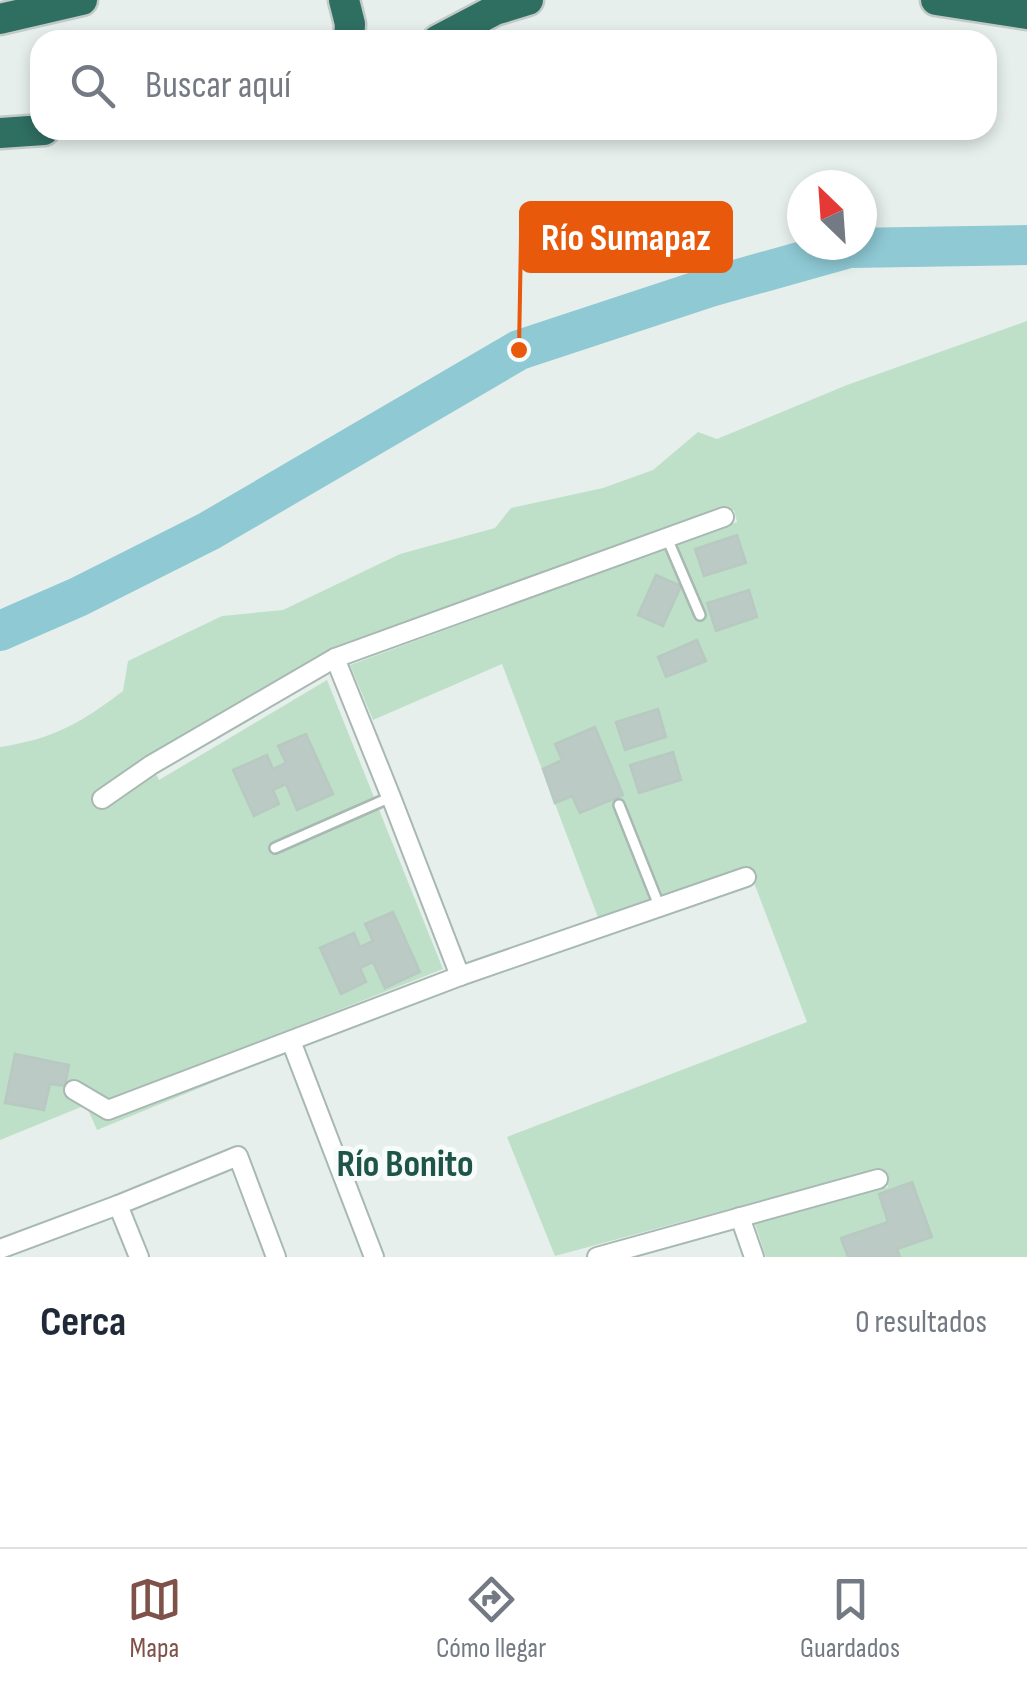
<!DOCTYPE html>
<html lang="es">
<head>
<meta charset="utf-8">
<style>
  :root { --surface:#fff; --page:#f6f6f7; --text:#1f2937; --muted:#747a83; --line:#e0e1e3; --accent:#7f5249 }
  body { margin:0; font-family:"Sofia Sans Condensed",sans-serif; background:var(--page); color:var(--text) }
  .compass { position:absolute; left:787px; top:170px; width:90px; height:90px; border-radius:50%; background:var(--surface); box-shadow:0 5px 15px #0003; rotate:335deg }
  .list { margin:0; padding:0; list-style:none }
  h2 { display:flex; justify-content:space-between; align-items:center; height:130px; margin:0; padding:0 40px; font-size:42px }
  h2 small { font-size:32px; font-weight:400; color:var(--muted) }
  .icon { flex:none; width:55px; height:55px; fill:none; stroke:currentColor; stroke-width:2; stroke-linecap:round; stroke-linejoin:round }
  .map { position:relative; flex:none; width:1027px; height:1257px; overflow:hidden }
  .search { position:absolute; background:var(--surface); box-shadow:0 5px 15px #0003; left:30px; right:30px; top:30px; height:110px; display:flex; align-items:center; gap:25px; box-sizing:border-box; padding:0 35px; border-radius:30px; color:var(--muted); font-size:38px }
  .sheet { height:290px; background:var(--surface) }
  nav { display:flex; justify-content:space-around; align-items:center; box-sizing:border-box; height:140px; border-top:2px solid var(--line); background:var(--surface); font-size:28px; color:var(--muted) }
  nav a { display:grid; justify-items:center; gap:5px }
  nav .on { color:var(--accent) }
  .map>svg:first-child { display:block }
  .green { fill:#bfe0c8 }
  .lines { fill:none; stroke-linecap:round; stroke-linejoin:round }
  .river { stroke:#8ec9d4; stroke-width:40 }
  .building { fill:#bbcac4; stroke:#b8c9c2; stroke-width:2.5 }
  .lane-casing { stroke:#a8b8b2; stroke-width:14 }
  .street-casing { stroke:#a8b8b2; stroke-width:22 }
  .highway-casing { stroke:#c2cac8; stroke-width:35 }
  .lane { stroke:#fff; stroke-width:9 }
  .street { stroke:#fff; stroke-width:18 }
  .highway { stroke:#2f6f62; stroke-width:30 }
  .labels { text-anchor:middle; stroke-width:10; stroke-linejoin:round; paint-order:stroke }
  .neighbourhood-label { font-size:38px; font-weight:bold; fill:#1f5548; stroke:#f7fbf9 }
  .leader { fill:none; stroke:#e8590c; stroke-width:4 }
  .callout-dot { fill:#e8590c; stroke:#f7fbf9; stroke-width:4 }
  .callout { fill:#e8590c; stroke:#e8590c; stroke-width:4 }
  .callout-label { font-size:38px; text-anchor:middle; font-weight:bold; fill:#fff }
</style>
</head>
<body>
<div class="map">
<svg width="1027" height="1257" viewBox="0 0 1027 1257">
  <rect width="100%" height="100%" fill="#e6efeb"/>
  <path class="green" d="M1027 321V1257H766L755 1224 888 1187 881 1168 555 1256 507 1137 807 1022 748 867 599 920 502 664 373 720 350 665 737 522 734 510 332 655 136 767 92 796 100 809 155 772 159 780 327 680 443 969 270 1037 275 1057 97 1130 86 1105 0 1140V747C53 739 81 723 123 691L128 661 222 616 283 610 400 554 495 528 511 508 603 488 653 470 698 432 717 439 847 385Z"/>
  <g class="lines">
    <path class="river" d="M0 631 78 597 209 531 519 350 710 287 849 248 1027 245"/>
  </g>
  <g class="building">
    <path d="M737 535 746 563 704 576 695 549Z"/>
    <path d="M656 575 681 586 663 626 638 615Z"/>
    <path d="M749 590 757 617 716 631 707 603Z"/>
    <path d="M697 640 706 661 666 677 658 657Z"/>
    <path d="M658 709 666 737 625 750 616 722Z"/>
    <path d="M595 727 623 795 580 813 572 796 555 803 543 769 562 760 555 744Z"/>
    <path d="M306 734 333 794 297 810 286 784 273 790 279 804 254 816 233 770 267 755 273 769 286 763 278 746Z"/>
    <path d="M673 752 681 780 639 793 630 765Z"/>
    <path d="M393 912 420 972 385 988 373 962 360 968 366 982 341 994 320 948 354 933 360 947 373 941 365 924Z"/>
    <path d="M15 1054 69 1065 65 1086 50 1084 44 1110 5 1103Z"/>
    <path d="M912 1182 932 1237 897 1249 900 1257H848L841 1238 888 1222 879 1194Z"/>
  </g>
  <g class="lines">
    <defs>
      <g id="lane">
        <path d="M667 538 700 615"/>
        <path d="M619 805 660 908"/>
        <path d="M275 848 391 797"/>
      </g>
      <g id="street">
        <path d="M335 658 391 797 460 976"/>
        <path d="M102 799 151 765 335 658 724 517"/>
        <path d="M291 1041 374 1257"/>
        <path d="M74 1090 108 1110 460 976 746 877"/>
        <path d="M118 1205 139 1257"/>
        <path d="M740 1217 754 1257"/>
        <path d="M0 1249 118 1205 238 1156 276 1257"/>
        <path d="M597 1257 878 1179"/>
      </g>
      <g id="highway">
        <path d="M344 0 350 24 349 40"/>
        <path d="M936 0 1027 14"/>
        <path d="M0 19 82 0"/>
        <path d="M438 40 495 10 528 0"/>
        <path d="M0 133 44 130"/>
      </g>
    </defs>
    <use href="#lane" class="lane-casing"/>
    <use href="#street" class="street-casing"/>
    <use href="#highway" class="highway-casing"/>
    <use href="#lane" class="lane"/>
    <use href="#street" class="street"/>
    <use href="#highway" class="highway"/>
  </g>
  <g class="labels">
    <g class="neighbourhood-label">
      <text x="405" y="1176">Río Bonito</text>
    </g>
  </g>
  <path class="leader" d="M519 350L521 237"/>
  <circle class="callout-dot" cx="519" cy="350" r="10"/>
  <rect class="callout" x="521" y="203" width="210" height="68" rx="10"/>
  <g class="callout-label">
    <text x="626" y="250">Río Sumapaz</text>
  </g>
</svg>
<svg class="compass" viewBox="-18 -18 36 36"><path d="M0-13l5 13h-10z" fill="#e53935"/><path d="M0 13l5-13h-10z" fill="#747a83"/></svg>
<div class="search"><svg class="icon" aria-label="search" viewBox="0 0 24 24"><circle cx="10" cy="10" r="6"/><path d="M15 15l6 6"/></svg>Buscar aquí</div>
</div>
<section class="sheet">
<h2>Cerca<small>0 resultados</small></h2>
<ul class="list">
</ul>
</section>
<nav>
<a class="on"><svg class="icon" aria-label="map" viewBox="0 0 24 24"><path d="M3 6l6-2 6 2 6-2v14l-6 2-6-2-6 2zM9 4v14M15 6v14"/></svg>Mapa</a>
<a><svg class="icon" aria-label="directions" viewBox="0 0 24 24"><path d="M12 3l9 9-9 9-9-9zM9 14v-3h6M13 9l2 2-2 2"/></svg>Cómo llegar</a>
<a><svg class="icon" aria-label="saved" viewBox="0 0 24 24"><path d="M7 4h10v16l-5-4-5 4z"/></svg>Guardados</a>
</nav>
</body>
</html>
